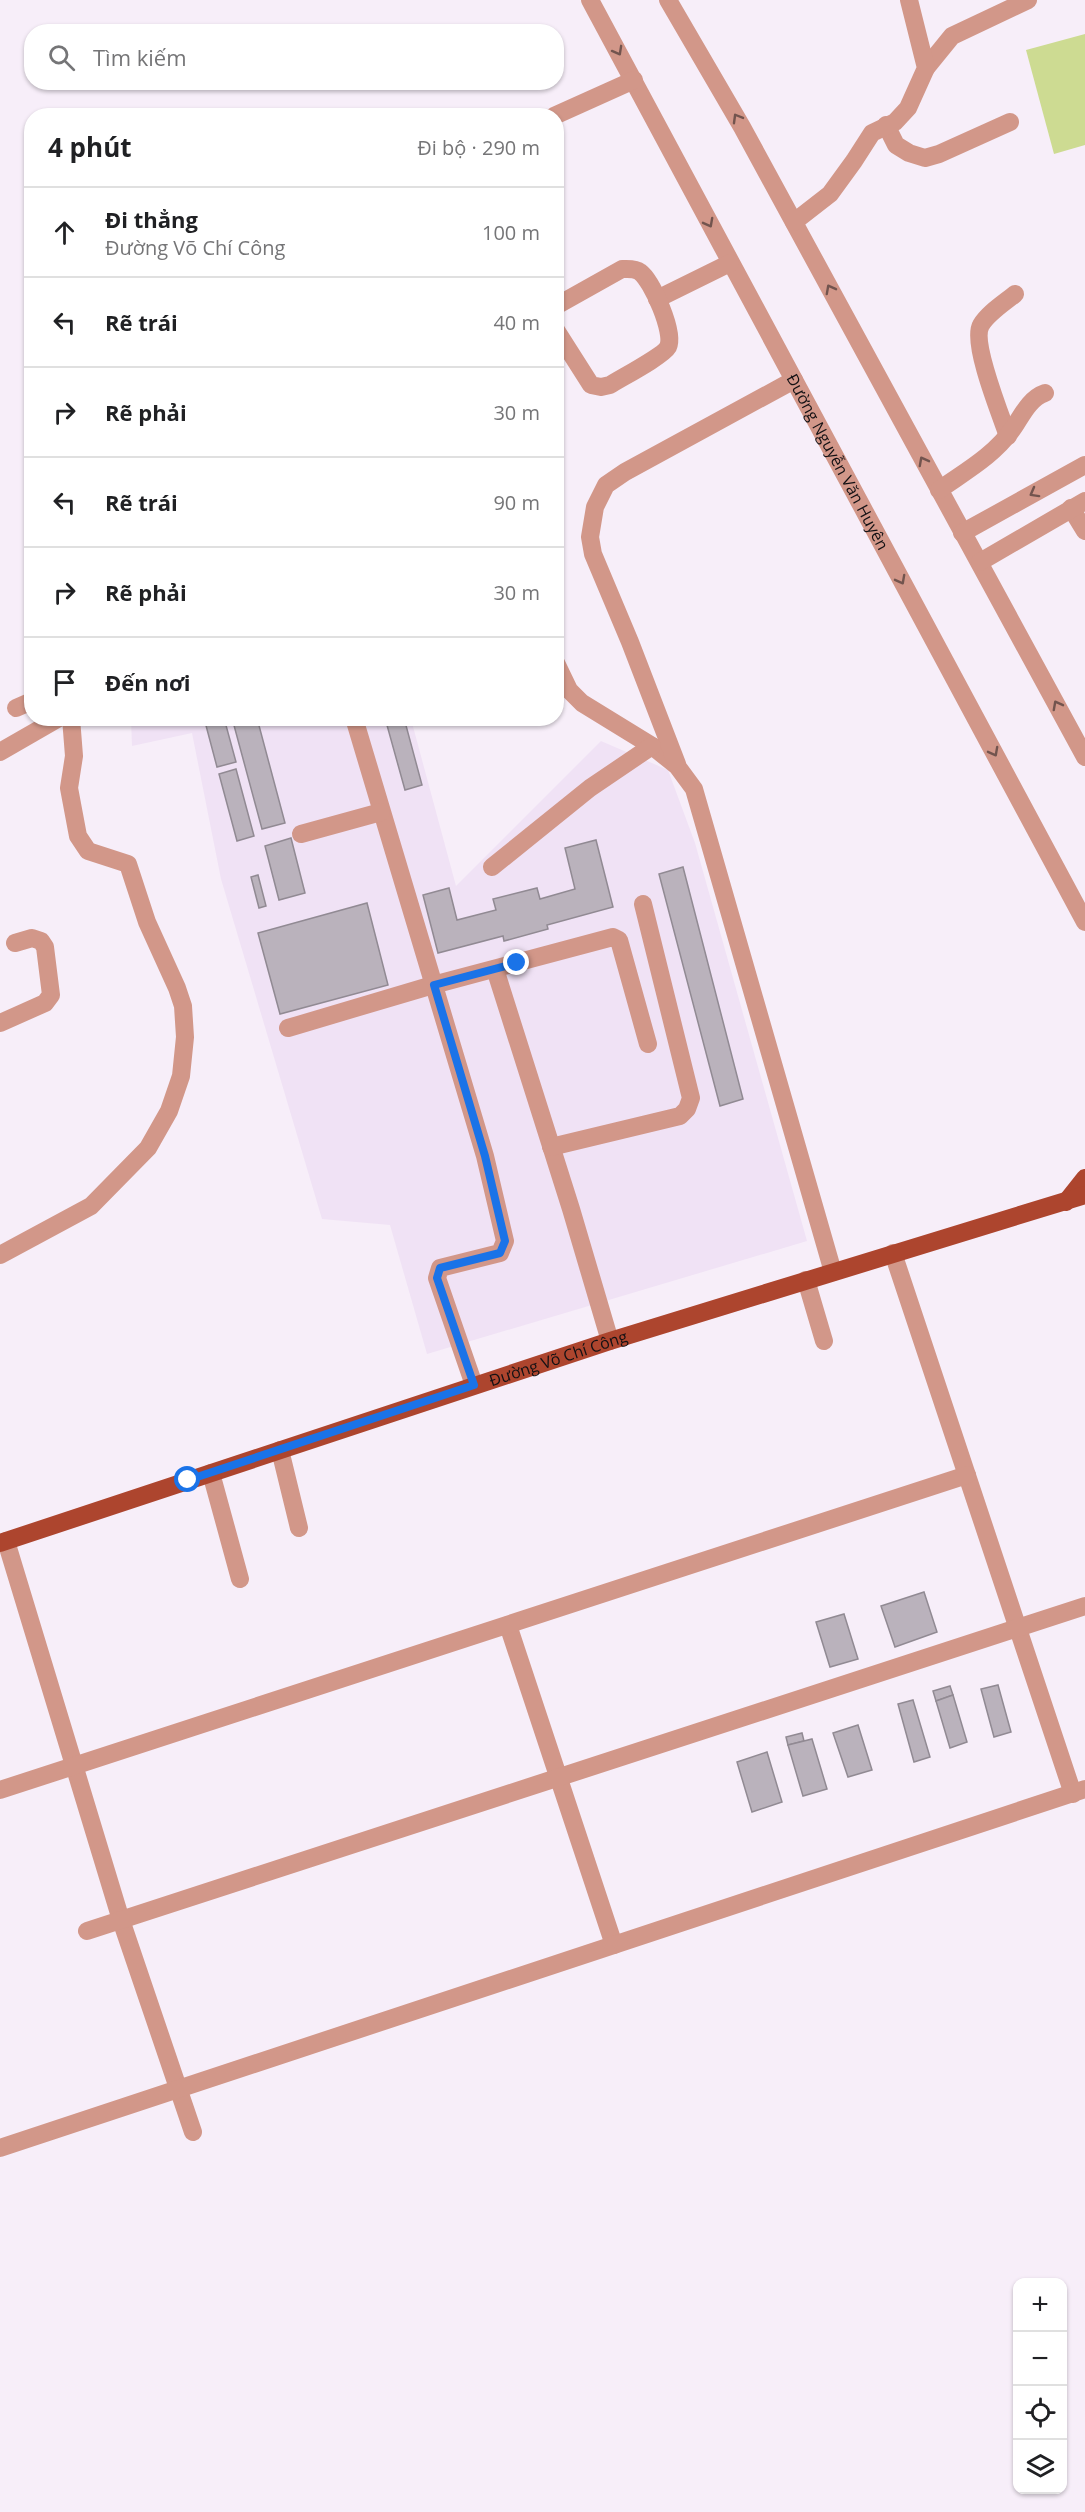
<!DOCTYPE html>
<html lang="vi">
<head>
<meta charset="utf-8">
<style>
  :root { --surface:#fff; --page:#f2f2f2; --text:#202124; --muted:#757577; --line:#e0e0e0 }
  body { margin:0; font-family:"Open Sans",sans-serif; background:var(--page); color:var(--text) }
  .controls { position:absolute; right:18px; bottom:18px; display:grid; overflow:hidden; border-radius:12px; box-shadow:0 2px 4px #0004 }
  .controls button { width:54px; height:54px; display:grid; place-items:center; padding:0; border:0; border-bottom:2px solid var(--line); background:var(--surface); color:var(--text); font:30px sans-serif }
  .stop { position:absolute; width:18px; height:18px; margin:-14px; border:4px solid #1a73e8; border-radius:50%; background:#fff }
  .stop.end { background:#1a73e8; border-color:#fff; box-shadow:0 2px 6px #0008 }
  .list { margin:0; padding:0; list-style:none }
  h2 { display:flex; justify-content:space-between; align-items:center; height:78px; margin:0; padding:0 24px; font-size:26px }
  h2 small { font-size:20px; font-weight:400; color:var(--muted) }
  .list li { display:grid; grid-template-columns:39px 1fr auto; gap:18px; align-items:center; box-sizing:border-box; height:90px; padding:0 24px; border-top:2px solid var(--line) }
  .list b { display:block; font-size:22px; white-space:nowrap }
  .list p { margin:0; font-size:20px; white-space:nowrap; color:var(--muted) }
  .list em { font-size:20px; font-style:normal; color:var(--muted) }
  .icon { flex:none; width:33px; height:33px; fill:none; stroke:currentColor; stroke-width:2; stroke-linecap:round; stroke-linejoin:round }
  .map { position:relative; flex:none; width:1085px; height:2512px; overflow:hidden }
  .search { position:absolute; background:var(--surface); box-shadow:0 2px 4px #0004; left:24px; top:24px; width:540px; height:66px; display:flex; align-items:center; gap:15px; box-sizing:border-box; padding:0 21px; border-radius:24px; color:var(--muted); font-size:22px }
  .panel { position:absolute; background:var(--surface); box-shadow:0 2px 4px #0004; left:24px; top:108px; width:540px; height:618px; border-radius:24px }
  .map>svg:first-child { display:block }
  .education { fill:#f0e2f5 }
  .green { fill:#cddb92 }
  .building { fill:#bab2bc; stroke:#918a93; stroke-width:1.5 }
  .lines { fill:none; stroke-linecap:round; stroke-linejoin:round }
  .minor { stroke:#d29789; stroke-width:18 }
  .major { stroke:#ad452e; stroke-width:18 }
  .oneway { stroke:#72544e }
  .route { stroke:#1a73e8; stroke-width:8 }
  .labels { text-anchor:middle; stroke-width:5; stroke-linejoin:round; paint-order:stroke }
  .street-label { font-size:16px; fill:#131114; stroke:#fff }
</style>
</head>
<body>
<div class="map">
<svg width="1085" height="2512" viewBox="0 0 1085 2512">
  <rect width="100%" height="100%" fill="#f7eef9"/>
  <path class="education" d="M131 719H411L456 886 601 741 668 770 695 843 807 1241 427 1354 390 1225 322 1219 221 879 192 733 132 746Z"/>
  <path class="green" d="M1085 34V145L1054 154 1026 50Z"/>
  <g class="building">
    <path d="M204 718H224L236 762 217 767Z"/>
    <path d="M232 718H257L285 823 262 829Z"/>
    <path d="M385 718H404L422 785 405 790Z"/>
    <path d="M236 769 254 836 237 841 219 774Z"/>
    <path d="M291 838 305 893 279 900 265 846Z"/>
    <path d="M596 840 613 907 547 925 548 929 504 941 503 936 438 953 423 895 449 888 457 920 496 910 493 899 537 888 540 899 575 889 565 848Z"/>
    <path d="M683 867 743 1099 720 1106 659 874Z"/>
    <path d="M258 875 266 906 259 908 251 877Z"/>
    <path d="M367 903 388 985 280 1014 258 933Z"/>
    <path d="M924 1592 937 1632 895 1647 881 1606Z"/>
    <path d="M844 1614 858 1659 830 1667 816 1622Z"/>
    <path d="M998 1685 1011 1732 994 1737 981 1689Z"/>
    <path d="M950 1686 953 1695 936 1701 933 1691Z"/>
    <path d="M953 1695 967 1742 950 1748 936 1701Z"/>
    <path d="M913 1700 930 1757 914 1762 898 1704Z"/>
    <path d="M858 1725 872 1770 848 1777 833 1733Z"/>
    <path d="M802 1733 804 1741 788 1745 786 1737Z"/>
    <path d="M812 1739 827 1789 803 1796 788 1745Z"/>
    <path d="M767 1752 782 1802 752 1812 737 1762Z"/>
  </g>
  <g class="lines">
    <g class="minor">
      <path id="s1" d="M590 0 1085 922"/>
      <path d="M668 0 742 127 1085 757"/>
      <path d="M926 68 952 36 1028 0"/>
      <path d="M554 116 634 80"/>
      <path d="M886 125 896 145 909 153 925 158 939 154 1010 122"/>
      <path d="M794 222 830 194 854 161 872 133 895 122 908 108 926 68 909 0"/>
      <path d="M657 299 730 263"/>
      <path d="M556 306 622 269C627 269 635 268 640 272 652 281 675 333 668 347 663 356 621 378 610 385L601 387 591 385 556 330"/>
      <path d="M1008 436C1001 416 971 342 981 325 988 313 1004 303 1015 294"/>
      <path d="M939 490C966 471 995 455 1014 427 1022 415 1030 398 1045 393"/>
      <path d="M1071 508 1085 531"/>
      <path d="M962 533 1085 465"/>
      <path d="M980 562 1085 501"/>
      <path d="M556 663 569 690 582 703 652 746 677 766 694 789 833 1272"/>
      <path d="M16 708 32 701"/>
      <path d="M354 718 485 1156 505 1241 500 1253 440 1268 437 1278 474 1385"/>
      <path d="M0 752 59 718"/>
      <path d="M677 764 630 642 593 554 590 537 595 507 606 485 625 472 794 380"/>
      <path d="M301 834 381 812"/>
      <path d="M492 867 590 788 652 746"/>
      <path d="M495 969 571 1209 610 1341"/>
      <path d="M0 1023 45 1003 51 995 45 947 41 941 32 938 15 943"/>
      <path d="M288 1028 433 985 613 937 619 940 648 1044"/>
      <path d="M551 1147 680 1116 687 1109 691 1098 643 904"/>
      <path d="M893 1253 1073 1794"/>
      <path d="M0 1255 91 1206 148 1148 169 1111 181 1076 185 1037 183 1006 177 988 147 922 128 864 88 851 78 836 69 788 74 756 71 718"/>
      <path d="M806 1280 824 1341"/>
      <path d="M280 1450 299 1528"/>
      <path d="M211 1473 240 1579"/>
      <path d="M6 1541 121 1920 193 2132"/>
      <path d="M508 1625 614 1945"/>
      <path d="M0 1790 967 1475"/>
      <path d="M87 1931 1085 1606"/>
      <path d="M0 2148 1085 1789"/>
    </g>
    <g class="major">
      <path d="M1066 1202 1085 1178"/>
      <path id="s2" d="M0 1543 610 1341 1085 1195"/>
    </g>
  </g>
  <defs><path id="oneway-chevron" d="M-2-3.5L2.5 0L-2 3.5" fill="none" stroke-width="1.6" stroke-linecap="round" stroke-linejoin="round" transform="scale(1.5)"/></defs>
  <g class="oneway">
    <use href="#oneway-chevron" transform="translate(618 51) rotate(61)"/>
    <use href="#oneway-chevron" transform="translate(737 118) rotate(-120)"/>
    <use href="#oneway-chevron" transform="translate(709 223) rotate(62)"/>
    <use href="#oneway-chevron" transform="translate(830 289) rotate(-118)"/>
    <use href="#oneway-chevron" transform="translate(923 461) rotate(-118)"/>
    <use href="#oneway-chevron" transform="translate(1034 493) rotate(151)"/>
    <use href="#oneway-chevron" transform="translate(901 580) rotate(62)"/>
    <use href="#oneway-chevron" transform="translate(1057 705) rotate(-118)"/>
    <use href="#oneway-chevron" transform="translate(994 752) rotate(62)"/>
  </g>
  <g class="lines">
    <path class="route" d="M188 1480 474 1385 437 1278 440 1268 500 1253 505 1241 485 1156 434 985 517 963"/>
  </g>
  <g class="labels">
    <g class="street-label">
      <text dy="6" stroke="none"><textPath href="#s1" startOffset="524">Đường Nguyễn Văn Huyên</textPath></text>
      <text dy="6" stroke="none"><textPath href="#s2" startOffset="588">Đường Võ Chí Công</textPath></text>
    </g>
  </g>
</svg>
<div class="controls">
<button>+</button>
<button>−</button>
<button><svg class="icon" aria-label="locate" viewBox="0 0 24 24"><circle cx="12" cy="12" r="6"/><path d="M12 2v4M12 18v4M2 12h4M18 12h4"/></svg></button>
<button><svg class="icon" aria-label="layers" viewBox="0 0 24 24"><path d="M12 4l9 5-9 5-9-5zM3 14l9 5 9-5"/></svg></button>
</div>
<div class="stop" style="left:188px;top:1480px"></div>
<div class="stop end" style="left:517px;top:963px"></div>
<div class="search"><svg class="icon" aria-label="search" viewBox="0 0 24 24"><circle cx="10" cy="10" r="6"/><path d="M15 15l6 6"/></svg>Tìm kiếm</div>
<section class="panel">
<h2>4 phút<small>Đi bộ · 290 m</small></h2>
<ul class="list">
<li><svg class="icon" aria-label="ahead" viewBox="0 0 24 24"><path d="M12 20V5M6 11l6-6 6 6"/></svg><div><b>Đi thẳng</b><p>Đường Võ Chí Công</p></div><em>100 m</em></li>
<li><svg class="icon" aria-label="left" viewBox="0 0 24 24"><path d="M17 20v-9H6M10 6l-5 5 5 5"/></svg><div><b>Rẽ trái</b></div><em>40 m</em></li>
<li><svg class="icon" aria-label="right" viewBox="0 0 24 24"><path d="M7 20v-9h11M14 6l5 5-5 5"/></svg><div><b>Rẽ phải</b></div><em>30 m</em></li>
<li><svg class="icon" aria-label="left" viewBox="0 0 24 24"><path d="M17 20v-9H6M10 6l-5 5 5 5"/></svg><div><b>Rẽ trái</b></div><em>90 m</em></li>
<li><svg class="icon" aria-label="right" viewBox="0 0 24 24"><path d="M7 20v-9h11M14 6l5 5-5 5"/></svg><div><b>Rẽ phải</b></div><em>30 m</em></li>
<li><svg class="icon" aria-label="arrive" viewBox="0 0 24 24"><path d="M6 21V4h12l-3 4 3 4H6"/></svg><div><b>Đến nơi</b></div></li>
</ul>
</section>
</div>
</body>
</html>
